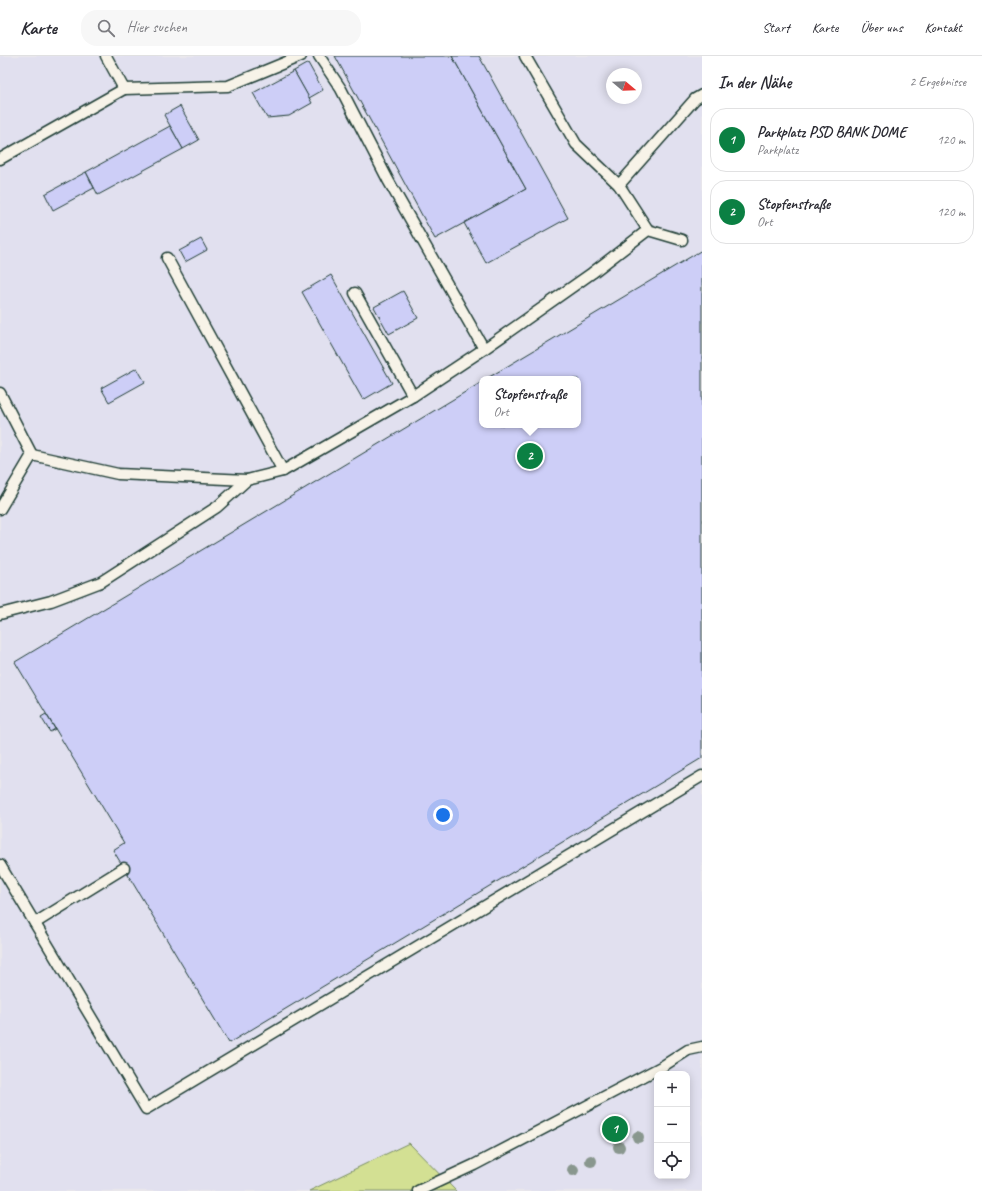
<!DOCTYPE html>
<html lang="de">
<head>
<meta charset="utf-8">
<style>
  :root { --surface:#fff; --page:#f7f7f7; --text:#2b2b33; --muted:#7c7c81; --line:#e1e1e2; --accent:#0b8043 }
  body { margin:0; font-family:Caveat,sans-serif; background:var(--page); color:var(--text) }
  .controls { position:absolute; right:12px; bottom:12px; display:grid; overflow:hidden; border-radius:8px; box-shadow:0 2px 10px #0003 }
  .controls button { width:36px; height:36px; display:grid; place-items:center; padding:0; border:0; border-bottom:1px solid var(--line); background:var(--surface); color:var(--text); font:20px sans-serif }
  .compass { position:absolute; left:606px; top:12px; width:36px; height:36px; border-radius:50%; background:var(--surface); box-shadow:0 2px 10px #0003; rotate:109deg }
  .you { position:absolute; left:443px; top:759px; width:14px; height:14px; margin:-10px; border:3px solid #fff; border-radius:50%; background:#1a73e8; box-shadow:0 0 0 6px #1a73e833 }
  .badge { display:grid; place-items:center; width:26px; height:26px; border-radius:50%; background:var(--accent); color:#fff; font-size:13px; font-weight:700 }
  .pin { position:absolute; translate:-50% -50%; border:2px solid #fff; box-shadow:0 1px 4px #0006 }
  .popup { position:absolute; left:479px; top:320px; width:102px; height:52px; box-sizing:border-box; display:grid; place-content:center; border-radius:8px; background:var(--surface); filter:drop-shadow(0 1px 3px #0005); font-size:13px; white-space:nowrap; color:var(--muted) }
  .popup b { font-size:15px; color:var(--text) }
  .popup::after { content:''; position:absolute; left:50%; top:100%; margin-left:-8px; border:8px solid transparent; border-top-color:var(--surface) }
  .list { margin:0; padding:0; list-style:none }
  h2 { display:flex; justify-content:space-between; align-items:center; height:52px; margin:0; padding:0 16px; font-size:17px }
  h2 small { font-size:13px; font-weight:400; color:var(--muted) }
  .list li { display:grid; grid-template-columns:26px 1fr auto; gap:12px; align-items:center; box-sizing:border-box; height:64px; margin:0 8px 8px; padding:0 8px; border:1px solid var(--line); border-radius:16px }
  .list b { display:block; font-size:15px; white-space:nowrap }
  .list p { margin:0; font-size:13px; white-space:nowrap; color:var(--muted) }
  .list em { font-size:13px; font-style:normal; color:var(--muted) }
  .icon { flex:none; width:22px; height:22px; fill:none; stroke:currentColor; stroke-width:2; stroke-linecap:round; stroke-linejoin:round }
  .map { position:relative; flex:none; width:702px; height:1135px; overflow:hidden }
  header { display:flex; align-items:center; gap:24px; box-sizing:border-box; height:56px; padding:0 20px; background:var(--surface); border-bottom:1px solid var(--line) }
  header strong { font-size:19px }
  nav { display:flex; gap:22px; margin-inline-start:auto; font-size:14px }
  .search { width:280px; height:36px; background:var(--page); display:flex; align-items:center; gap:10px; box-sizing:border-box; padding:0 14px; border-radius:16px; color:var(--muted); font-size:15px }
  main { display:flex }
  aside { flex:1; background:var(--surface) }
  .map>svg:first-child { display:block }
  .built { fill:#e1e0ef; fill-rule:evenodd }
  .green { fill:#d3e093; stroke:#798e64 }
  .building { fill:#cdcef7; stroke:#1f3d34 }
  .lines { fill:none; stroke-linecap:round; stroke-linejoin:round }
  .service-casing { stroke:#1f3d34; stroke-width:13 }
  .service { stroke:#f7f3e8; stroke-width:10 }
  .tree { fill:#89978e }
</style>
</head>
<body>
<header>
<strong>Karte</strong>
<div class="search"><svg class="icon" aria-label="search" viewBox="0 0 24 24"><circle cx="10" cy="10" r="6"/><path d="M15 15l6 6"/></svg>Hier suchen</div>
<nav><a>Start</a><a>Karte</a><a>Über uns</a><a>Kontakt</a></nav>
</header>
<main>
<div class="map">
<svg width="702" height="1135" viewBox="0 0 702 1135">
  <rect width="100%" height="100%" fill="#eae8ec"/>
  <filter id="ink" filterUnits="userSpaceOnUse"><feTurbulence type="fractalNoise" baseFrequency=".025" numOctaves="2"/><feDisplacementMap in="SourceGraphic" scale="8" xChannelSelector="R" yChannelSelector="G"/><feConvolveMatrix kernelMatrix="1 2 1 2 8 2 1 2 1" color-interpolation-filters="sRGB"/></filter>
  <g filter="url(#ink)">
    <path class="built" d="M0 0H702V1135H0ZM612 18H636V42H612ZM482 323H578V369H482ZM657 1018H687V1120H657Z"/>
    <path class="green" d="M409 1087 456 1135H309Z"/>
    <g class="building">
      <path d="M335 0H452L526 133 435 183Z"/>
      <path d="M452 0H479L568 162 486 207 464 167 526 133Z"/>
      <path d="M308 7 323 34 309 42 294 15Z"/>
      <path d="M294 15 312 47 289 60 267 62 253 37Z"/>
      <path d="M180 50 199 84 183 93 164 59Z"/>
      <path d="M170 70 183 93 98 139 86 116Z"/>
      <path d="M86 116 94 132 53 154 45 138Z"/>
      <path d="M201 183 207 194 185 206 179 195Z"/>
      <path d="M702 194V702L229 987 113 794 124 787 15 606 482 326V369H578V323H486Z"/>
      <path d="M331 219 392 327 363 344 302 236Z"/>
      <path d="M403 235 418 262 389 278 374 251Z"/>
      <path d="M137 312 145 326 109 346 101 332Z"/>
      <path d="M46 658 55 673 50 676 41 661Z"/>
    </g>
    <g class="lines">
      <defs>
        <g id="service">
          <path d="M106 0 124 33 228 30 301 0"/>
          <path d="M319 0 341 33 388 124 484 293"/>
          <path d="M525 0 576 88 619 129 648 174"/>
          <path d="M0 103 124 33"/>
          <path d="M619 129 695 43 702 39"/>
          <path d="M167 202 283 415"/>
          <path d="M355 237 413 340"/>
          <path d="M0 337 32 399"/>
          <path d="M0 453 32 399 118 418 247 424"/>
          <path d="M0 558 51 545 101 526 217 451 247 424 283 415 413 340 484 293 592 217 648 174 682 184"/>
          <path d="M0 809 146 1053 702 720"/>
          <path d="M35 867 124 812"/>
          <path d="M418 1135 474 1109 663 1010 688 994 702 991"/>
        </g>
      </defs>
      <use href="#service" class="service-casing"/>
      <use href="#service" class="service"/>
    </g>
    <g class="tree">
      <circle cx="638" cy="1081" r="6"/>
      <circle cx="619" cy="1091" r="6"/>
      <circle cx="591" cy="1105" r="6"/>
      <circle cx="573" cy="1114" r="6"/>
    </g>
  </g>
</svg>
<div class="controls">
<button>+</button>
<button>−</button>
<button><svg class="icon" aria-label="locate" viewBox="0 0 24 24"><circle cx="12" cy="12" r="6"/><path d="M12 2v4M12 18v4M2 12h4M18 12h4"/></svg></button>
</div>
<svg class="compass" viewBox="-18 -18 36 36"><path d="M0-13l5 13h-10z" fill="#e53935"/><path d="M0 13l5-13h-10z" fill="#7c7c81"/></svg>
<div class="you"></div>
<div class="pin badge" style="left:615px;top:1073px">1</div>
<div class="pin badge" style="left:530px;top:400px">2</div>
<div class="popup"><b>Stopfenstraße</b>Ort</div>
</div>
<aside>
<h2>In der Nähe<small>2 Ergebnisse</small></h2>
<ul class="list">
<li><span class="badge">1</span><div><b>Parkplatz PSD BANK DOME</b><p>Parkplatz</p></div><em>120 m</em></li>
<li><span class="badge">2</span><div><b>Stopfenstraße</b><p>Ort</p></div><em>120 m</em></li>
</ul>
</aside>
</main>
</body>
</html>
